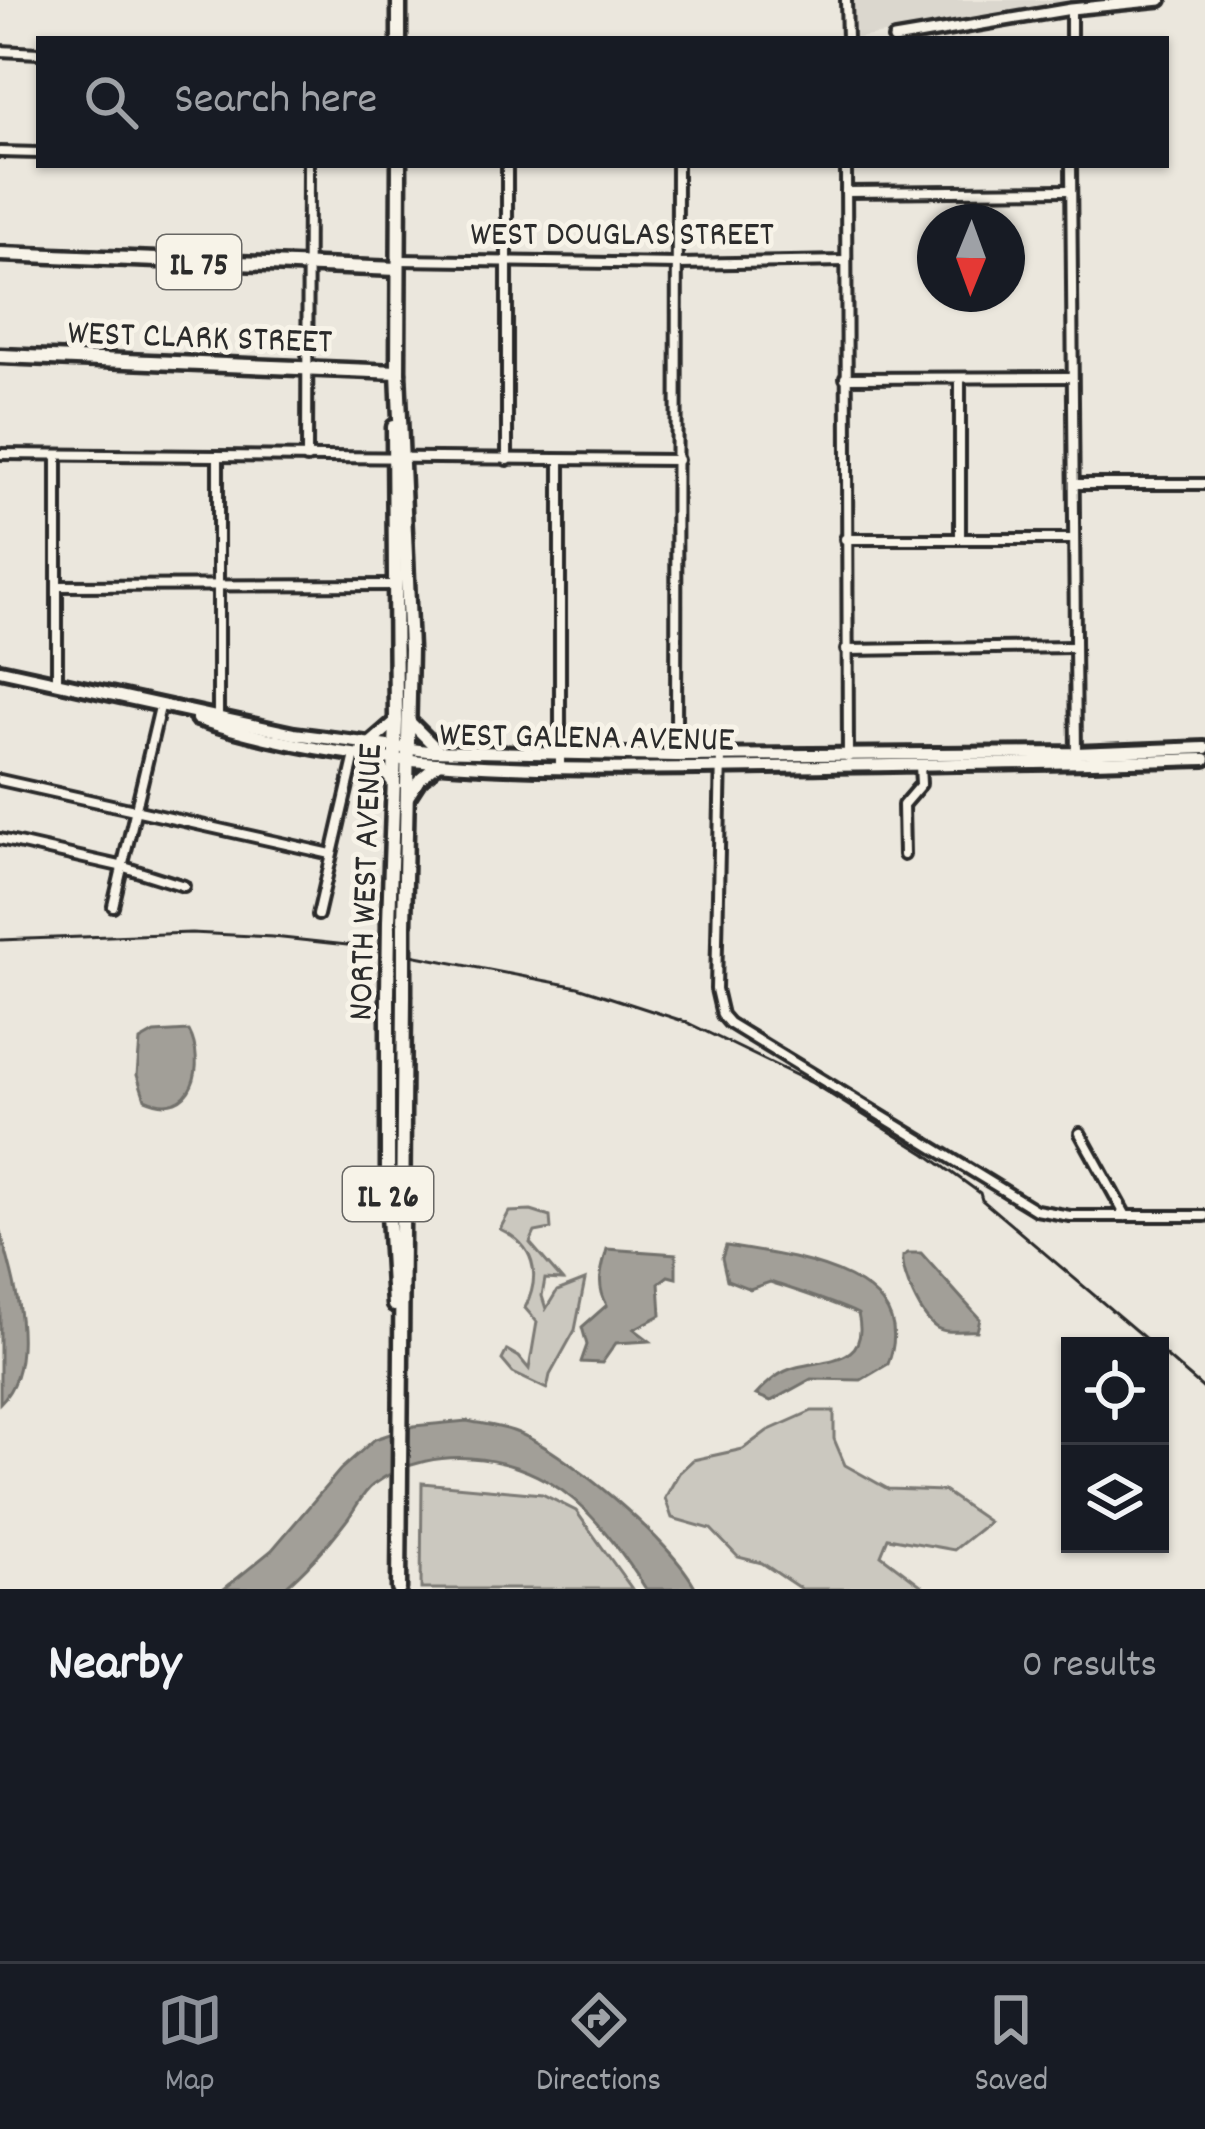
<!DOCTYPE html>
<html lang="en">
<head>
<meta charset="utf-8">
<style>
  :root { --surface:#171b24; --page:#242831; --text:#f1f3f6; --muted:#9ea1a6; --line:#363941; --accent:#8c9099 }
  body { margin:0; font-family:Dekko,sans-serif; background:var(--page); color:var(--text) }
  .controls { position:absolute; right:36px; bottom:36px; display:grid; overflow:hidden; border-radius:0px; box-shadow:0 3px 9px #0004 }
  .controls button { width:108px; height:108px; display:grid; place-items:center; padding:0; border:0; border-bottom:3px solid var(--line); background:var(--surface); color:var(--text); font:60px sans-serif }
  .compass { position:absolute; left:917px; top:204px; width:108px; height:108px; border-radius:50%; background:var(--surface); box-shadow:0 3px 9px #0004; rotate:181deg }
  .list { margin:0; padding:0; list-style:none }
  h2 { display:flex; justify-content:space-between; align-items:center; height:156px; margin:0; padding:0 48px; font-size:51px }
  h2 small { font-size:39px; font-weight:400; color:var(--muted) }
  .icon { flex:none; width:66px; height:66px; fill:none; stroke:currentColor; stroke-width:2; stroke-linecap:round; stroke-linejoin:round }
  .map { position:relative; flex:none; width:1205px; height:1589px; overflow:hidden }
  .search { position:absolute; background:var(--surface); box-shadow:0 3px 9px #0004; left:36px; right:36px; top:36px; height:132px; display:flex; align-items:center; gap:30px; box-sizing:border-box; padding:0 42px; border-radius:0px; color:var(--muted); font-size:45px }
  .sheet { height:372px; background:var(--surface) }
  nav { display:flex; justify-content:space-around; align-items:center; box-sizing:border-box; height:168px; border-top:3px solid var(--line); background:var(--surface); font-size:33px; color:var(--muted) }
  nav a { display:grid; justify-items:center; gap:6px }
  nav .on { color:var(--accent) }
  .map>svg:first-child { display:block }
  .built { fill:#dbd7ce }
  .green { fill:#cbc8bf; stroke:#7b7a75; stroke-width:3 }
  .water { fill:#a29f98; stroke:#72716c; stroke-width:3 }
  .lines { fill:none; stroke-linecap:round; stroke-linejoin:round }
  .minor-casing { stroke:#2b2b2b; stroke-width:16 }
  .tertiary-casing { stroke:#2b2b2b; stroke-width:18 }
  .secondary-casing { stroke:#2b2b2b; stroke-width:20 }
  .primary-casing { stroke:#2b2b2b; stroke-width:21 }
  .minor { stroke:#f7f3e8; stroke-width:8 }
  .tertiary { stroke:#f7f3e8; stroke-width:9 }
  .secondary { stroke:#f7f3e8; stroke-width:10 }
  .primary { stroke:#f7f3e8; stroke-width:12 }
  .rail { stroke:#2b2b2b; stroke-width:3 }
  .primary-bridge-casing { stroke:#2b2b2b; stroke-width:21; stroke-linecap:butt }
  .primary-bridge { stroke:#f7f3e8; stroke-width:12 }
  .labels { text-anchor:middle; stroke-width:10; stroke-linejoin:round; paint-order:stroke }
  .shield { fill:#f7f3e8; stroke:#686764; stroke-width:3 }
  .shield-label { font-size:33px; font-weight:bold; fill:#2b2b2b }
  .street-label { font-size:36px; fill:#2b2b2b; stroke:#f7f3e8 }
</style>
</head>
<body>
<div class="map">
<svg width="1205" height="1589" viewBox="0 0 1205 1589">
  <rect width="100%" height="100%" fill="#ebe7dd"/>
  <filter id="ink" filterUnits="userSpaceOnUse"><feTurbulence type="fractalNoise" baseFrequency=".00833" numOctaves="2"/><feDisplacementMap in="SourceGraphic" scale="24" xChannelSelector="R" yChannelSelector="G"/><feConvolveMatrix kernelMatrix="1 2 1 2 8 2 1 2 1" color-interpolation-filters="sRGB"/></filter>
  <g filter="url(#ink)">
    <path class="built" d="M851 0H1109L851 39Z"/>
    <g class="green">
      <path d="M531 1211 550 1217 551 1229 535 1232 530 1243 562 1280 545 1279 542 1296 546 1309 557 1291 585 1280 575 1330 550 1375 547 1389 513 1373 502 1360 507 1350 519 1357 529 1369 537 1322 525 1308C542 1274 534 1245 500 1229L509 1212Z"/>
      <path d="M812 1411H834V1439L845 1465 888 1489 944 1491 989 1522 954 1550 888 1538 881 1555 926 1589H801L762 1563 738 1557 711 1529 672 1518 665 1498 679 1473 693 1460 743 1449 767 1431Z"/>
      <path d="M422 1483 542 1494 576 1511 632 1589H421Z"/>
    </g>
    <g class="water">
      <path d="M189 1031C206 1063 194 1121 145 1099L137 1075 140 1041 154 1033Z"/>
      <path d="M0 1231C14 1277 40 1364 0 1403Z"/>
      <path d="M726 1246C787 1256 923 1271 888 1364L861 1380 811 1379 771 1401 756 1395C768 1382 780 1371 797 1367 829 1359 870 1363 858 1314 830 1301 800 1292 770 1282L750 1289 727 1280 722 1258Z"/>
      <path d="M607 1249 676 1254V1278L668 1276 659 1283 661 1315 634 1329 650 1341 616 1343 602 1363 581 1362 587 1345 582 1327 607 1305C596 1285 601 1271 607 1249Z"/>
      <path d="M908 1253H921L980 1319 977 1331C965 1330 947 1334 937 1328 921 1318 901 1274 903 1256Z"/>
      <path d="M467 1421C482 1424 499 1426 513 1431 562 1448 673 1542 696 1589H646C628 1561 608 1532 584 1509 530 1455 436 1438 373 1485 362 1493 355 1510 346 1521 327 1546 307 1569 283 1589H224L272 1550 340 1470 375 1439 414 1426Z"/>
    </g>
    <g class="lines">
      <defs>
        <g id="minor">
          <path d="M846 0 847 39"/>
          <path d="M1071 9V39"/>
          <path d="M0 51 39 53"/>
          <path d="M0 152 39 153"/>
          <path d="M507 165V460"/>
          <path d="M846 165 848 757"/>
          <path d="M1071 165 1076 757"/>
          <path d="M846 192 1071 190"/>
          <path d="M399 260 679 264 846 261"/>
          <path d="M845 378 1072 377"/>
          <path d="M960 379V538"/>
          <path d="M0 454 678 460"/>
          <path d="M57 455V682"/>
          <path d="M218 457V720"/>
          <path d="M307 458 308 165"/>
          <path d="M1075 484H1205"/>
          <path d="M845 539H1074"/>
          <path d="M57 586 395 585"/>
          <path d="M846 650 1074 647"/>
          <path d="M721 755 716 989 722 1015 729 1023 1036 1210 1070 1216H1205"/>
          <path d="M676 757 677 165"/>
          <path d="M560 767V460"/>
          <path d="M0 780 331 854"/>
          <path d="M0 839 124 867 184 886"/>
          <path d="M904 855 903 805 921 784 920 765"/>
          <path d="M113 906 160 707"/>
          <path d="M318 915 355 755"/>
          <path d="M1080 1133 1126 1216"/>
        </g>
        <path id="tertiary" d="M894 39 1071 9 1161 0"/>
        <g id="secondary">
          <path d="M0 670 294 734 427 751 676 756 1076 753 1205 748"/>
          <path d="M197 719C380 778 578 769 767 767 913 764 1059 764 1205 759"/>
          <path d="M409 721 437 749"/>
          <path d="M367 746 396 721"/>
          <path d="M372 757 395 785"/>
          <path d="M408 797 419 780 439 763"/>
        </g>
        <g id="primary">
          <path d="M399 39V0"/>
          <path d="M399 165 398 372 410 649 404 925"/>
          <path d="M0 254 398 269"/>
          <path d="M0 356 398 372"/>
          <path d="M389 922 396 721 394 427"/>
          <path d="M388 994V1197L394 1305"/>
          <path d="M399 1589 404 996"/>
        </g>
      </defs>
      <use href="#minor" class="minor-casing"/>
      <use href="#tertiary" class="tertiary-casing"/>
      <use href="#secondary" class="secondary-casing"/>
      <use href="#primary" class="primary-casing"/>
      <use href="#minor" class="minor"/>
      <use href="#tertiary" class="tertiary"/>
      <use href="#secondary" class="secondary"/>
      <use href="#primary" class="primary"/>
      <g class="rail">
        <path d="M0 940 191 933 273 937 375 948 578 987 686 1022 812 1083 926 1154 980 1193 982 1200 1154 1346"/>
        <path d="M1160 1351 1205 1390"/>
      </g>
      <defs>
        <g id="primary-bridge">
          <path d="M404 925V996"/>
          <path d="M388 994 389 922"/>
        </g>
      </defs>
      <use href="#primary-bridge" class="primary-bridge-casing"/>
      <use href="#primary-bridge" class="primary-bridge"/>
    </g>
  </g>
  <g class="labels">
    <g class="shield">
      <rect x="157" y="235" width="84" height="54" rx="9"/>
      <rect x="343" y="1167" width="90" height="54" rx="9"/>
    </g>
    <g class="shield-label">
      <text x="199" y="274">IL 75</text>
      <text x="388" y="1206">IL 26</text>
    </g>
    <g class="street-label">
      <text x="622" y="244">WEST DOUGLAS STREET</text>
      <text transform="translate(200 334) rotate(2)" y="13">WEST CLARK STREET</text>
      <text transform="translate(587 734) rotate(1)" y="13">WEST GALENA AVENUE</text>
      <text transform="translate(362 882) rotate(-88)" y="13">NORTH WEST AVENUE</text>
    </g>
  </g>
</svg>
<div class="controls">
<button><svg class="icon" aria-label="locate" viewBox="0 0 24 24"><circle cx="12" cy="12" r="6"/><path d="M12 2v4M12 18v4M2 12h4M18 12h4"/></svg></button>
<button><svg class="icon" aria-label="layers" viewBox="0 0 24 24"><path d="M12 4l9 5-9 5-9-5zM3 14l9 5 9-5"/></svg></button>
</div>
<svg class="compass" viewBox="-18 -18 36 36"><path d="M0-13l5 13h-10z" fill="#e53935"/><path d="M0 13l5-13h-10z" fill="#9ea1a6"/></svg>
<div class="search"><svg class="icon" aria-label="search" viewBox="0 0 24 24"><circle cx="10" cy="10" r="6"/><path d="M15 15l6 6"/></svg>Search here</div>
</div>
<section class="sheet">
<h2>Nearby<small>0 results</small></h2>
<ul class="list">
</ul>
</section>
<nav>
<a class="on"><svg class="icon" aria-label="map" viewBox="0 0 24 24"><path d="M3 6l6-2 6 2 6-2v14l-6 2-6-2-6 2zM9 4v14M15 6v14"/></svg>Map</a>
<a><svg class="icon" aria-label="directions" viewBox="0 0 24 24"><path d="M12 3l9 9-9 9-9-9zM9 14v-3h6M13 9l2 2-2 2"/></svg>Directions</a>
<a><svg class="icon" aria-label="saved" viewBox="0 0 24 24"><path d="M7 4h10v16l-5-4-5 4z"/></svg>Saved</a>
</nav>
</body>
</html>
